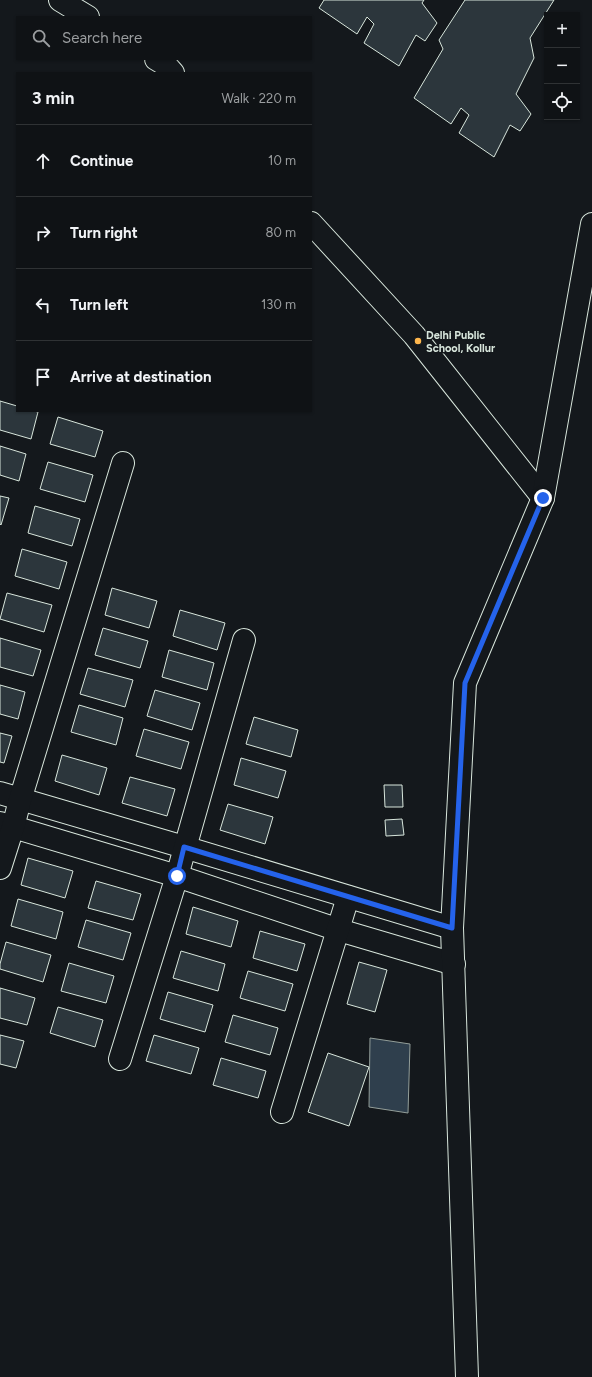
<!DOCTYPE html>
<html lang="en">
<head>
<meta charset="utf-8">
<style>
  :root { --surface:#0f1215; --page:#181b1e; --text:#f1f3f6; --muted:#9b9ea0; --line:#2f3234 }
  body { margin:0; font-family:Figtree,sans-serif; background:var(--page); color:var(--text) }
  .controls { position:absolute; right:12px; top:12px; display:grid; overflow:hidden; border-radius:0px; box-shadow:0 1px 3px #0004 }
  .controls button { width:36px; height:36px; display:grid; place-items:center; padding:0; border:0; border-bottom:1px solid var(--line); background:var(--surface); color:var(--text); font:20px sans-serif }
  .stop { position:absolute; width:12px; height:12px; margin:-9px; border:3px solid #2563eb; border-radius:50%; background:#fff }
  .stop.end { background:#2563eb; border-color:#fff; box-shadow:0 1px 4px #0008 }
  .list { margin:0; padding:0; list-style:none }
  h2 { display:flex; justify-content:space-between; align-items:center; height:52px; margin:0; padding:0 16px; font-size:17px }
  h2 small { font-size:13px; font-weight:400; color:var(--muted) }
  .list li { display:grid; grid-template-columns:26px 1fr auto; gap:12px; align-items:center; box-sizing:border-box; height:72px; padding:0 16px; border-top:1px solid var(--line) }
  .list b { display:block; font-size:15px; white-space:nowrap }
  .list em { font-size:13px; font-style:normal; color:var(--muted) }
  .icon { flex:none; width:22px; height:22px; fill:none; stroke:currentColor; stroke-width:2; stroke-linecap:round; stroke-linejoin:round }
  .map { position:relative; flex:none; width:592px; height:1377px; overflow:hidden }
  .search { position:absolute; background:var(--surface); box-shadow:0 1px 3px #0004; left:16px; top:16px; width:296px; height:44px; display:flex; align-items:center; gap:10px; box-sizing:border-box; padding:0 14px; border-radius:0px; color:var(--muted); font-size:15px }
  .panel { position:absolute; background:var(--surface); box-shadow:0 1px 3px #0004; left:16px; top:72px; width:296px; height:340px; border-radius:0px }
  .map>svg:first-child { display:block }
  .water { fill:#2f3f4d; stroke:#939e99 }
  .building { fill:#2c363c; stroke:#d8e6dc }
  .lines { fill:none; stroke-linecap:round; stroke-linejoin:round }
  .minor-casing { stroke:#d8e6dc; stroke-width:24 }
  .minor { stroke:#14181c; stroke-width:22 }
  .route { stroke:#2563eb; stroke-width:5 }
  .poi-dot { fill:#ffb74d; stroke:#14181c; stroke-width:1.5 }
  .labels { text-anchor:middle; stroke-width:3; stroke-linejoin:round; paint-order:stroke }
  .poi-label { font-size:11px; font-weight:bold; fill:#d8e6dc; stroke:#14181c; text-anchor:start }
</style>
</head>
<body>
<div class="map">
<svg width="592" height="1377" viewBox="0 0 592 1377">
  <rect width="100%" height="100%" fill="#14181c"/>
  <path class="water" d="M370 1038 410 1044 408 1113 369 1107Z"/>
  <g class="building">
    <path d="M324 0H424L422 3 437 23 425 41 416 35 399 66 364 43 374 24 367 17 357 34 319 8Z"/>
    <path d="M465 0H554L530 38 534 58 516 94 531 114 520 131 510 125 494 157 459 133 469 115 461 108 451 124 414 98 443 49 439 40Z"/>
    <path d="M0 401 17 406V411H33L38 412 31 439 0 430Z"/>
    <path d="M58 417 103 431 95 457 50 444Z"/>
    <path d="M0 446 26 454 19 481 0 475Z"/>
    <path d="M48 462 93 475 85 502 40 489Z"/>
    <path d="M0 496 9 498 1 525 0 524Z"/>
    <path d="M35 506 80 519 72 546 28 533Z"/>
    <path d="M22 549 67 562 59 589 15 576Z"/>
    <path d="M112 588 157 601 149 628 105 615Z"/>
    <path d="M7 593 52 605 44 632 0 619Z"/>
    <path d="M180 610 225 623 217 650 173 636Z"/>
    <path d="M103 628 148 641 140 668 95 655Z"/>
    <path d="M0 638 41 650 33 676 0 667Z"/>
    <path d="M169 650 214 663 207 690 162 677Z"/>
    <path d="M88 668 133 680 125 707 80 694Z"/>
    <path d="M0 685 25 692 18 719 0 714Z"/>
    <path d="M155 690 200 703 192 730 147 716Z"/>
    <path d="M79 705 123 718 116 745 71 732Z"/>
    <path d="M254 717 298 730 291 757 246 744Z"/>
    <path d="M144 729 189 742 181 769 136 756Z"/>
    <path d="M0 733 12 736 4 763 0 762Z"/>
    <path d="M62 755 107 768 99 795 55 781Z"/>
    <path d="M241 758 286 771 278 798 234 785Z"/>
    <path d="M130 777 175 789 167 816 122 803Z"/>
    <path d="M384 785H402L403 807H385Z"/>
    <path d="M228 804 273 817 265 844 220 830Z"/>
    <path d="M402 819 404 835 386 836 385 820Z"/>
    <path d="M28 858 73 871 65 898 21 885Z"/>
    <path d="M96 881 141 894 133 920 88 908Z"/>
    <path d="M18 899 63 912 56 939 11 926Z"/>
    <path d="M193 907 238 921 231 947 186 934Z"/>
    <path d="M86 920 131 933 123 960 78 947Z"/>
    <path d="M260 931 305 944 297 971 253 958Z"/>
    <path d="M6 942 51 955 43 982 0 969V964Z"/>
    <path d="M181 951 225 964 218 991 173 978Z"/>
    <path d="M359 962 387 970 375 1012 347 1004Z"/>
    <path d="M69 963 114 976 106 1003 61 991Z"/>
    <path d="M248 971 293 984 285 1011 240 998Z"/>
    <path d="M0 988 35 998 27 1025 0 1018Z"/>
    <path d="M168 992 213 1005 205 1032 160 1019Z"/>
    <path d="M58 1007 103 1020 95 1047 50 1033Z"/>
    <path d="M233 1015 278 1028 270 1055 225 1042Z"/>
    <path d="M0 1035 24 1041 16 1068 0 1064Z"/>
    <path d="M154 1035 199 1048 191 1074 146 1061Z"/>
    <path d="M328 1053 369 1067 349 1126 308 1112Z"/>
    <path d="M221 1058 266 1071 258 1098 213 1085Z"/>
  </g>
  <g class="lines">
    <defs>
      <g id="minor">
        <path d="M60 0 88 17"/>
        <path d="M156 59 166 65 173 73"/>
        <path d="M311 223 414 335 543 498"/>
        <path d="M0 793 184 847 452 928"/>
        <path d="M0 823 177 876 339 930 454 964"/>
        <path d="M0 868 13 827 20 800 123 463"/>
        <path d="M120 1059 177 876 244 640"/>
        <path d="M282 1112 348 897"/>
        <path d="M467 1377 452 928 465 683 543 498 592 224"/>
      </g>
    </defs>
    <use href="#minor" class="minor-casing"/>
    <use href="#minor" class="minor"/>
  </g>
  <g class="lines">
    <path class="route" d="M177 876 184 847 452 928 465 683 543 498"/>
  </g>
  <circle class="poi-dot" cx="418" cy="341" r="4"/>
  <g class="labels">
    <g class="poi-label">
      <text x="426" y="339">Delhi Public<tspan x="426" dy="13">School, Kollur</tspan></text>
    </g>
  </g>
</svg>
<div class="controls">
<button>+</button>
<button>−</button>
<button><svg class="icon" aria-label="locate" viewBox="0 0 24 24"><circle cx="12" cy="12" r="6"/><path d="M12 2v4M12 18v4M2 12h4M18 12h4"/></svg></button>
</div>
<div class="stop" style="left:177px;top:876px"></div>
<div class="stop end" style="left:543px;top:498px"></div>
<div class="search"><svg class="icon" aria-label="search" viewBox="0 0 24 24"><circle cx="10" cy="10" r="6"/><path d="M15 15l6 6"/></svg>Search here</div>
<section class="panel">
<h2>3 min<small>Walk · 220 m</small></h2>
<ul class="list">
<li><svg class="icon" aria-label="ahead" viewBox="0 0 24 24"><path d="M12 20V5M6 11l6-6 6 6"/></svg><div><b>Continue</b></div><em>10 m</em></li>
<li><svg class="icon" aria-label="right" viewBox="0 0 24 24"><path d="M7 20v-9h11M14 6l5 5-5 5"/></svg><div><b>Turn right</b></div><em>80 m</em></li>
<li><svg class="icon" aria-label="left" viewBox="0 0 24 24"><path d="M17 20v-9H6M10 6l-5 5 5 5"/></svg><div><b>Turn left</b></div><em>130 m</em></li>
<li><svg class="icon" aria-label="arrive" viewBox="0 0 24 24"><path d="M6 21V4h12l-3 4 3 4H6"/></svg><div><b>Arrive at destination</b></div></li>
</ul>
</section>
</div>
</body>
</html>
